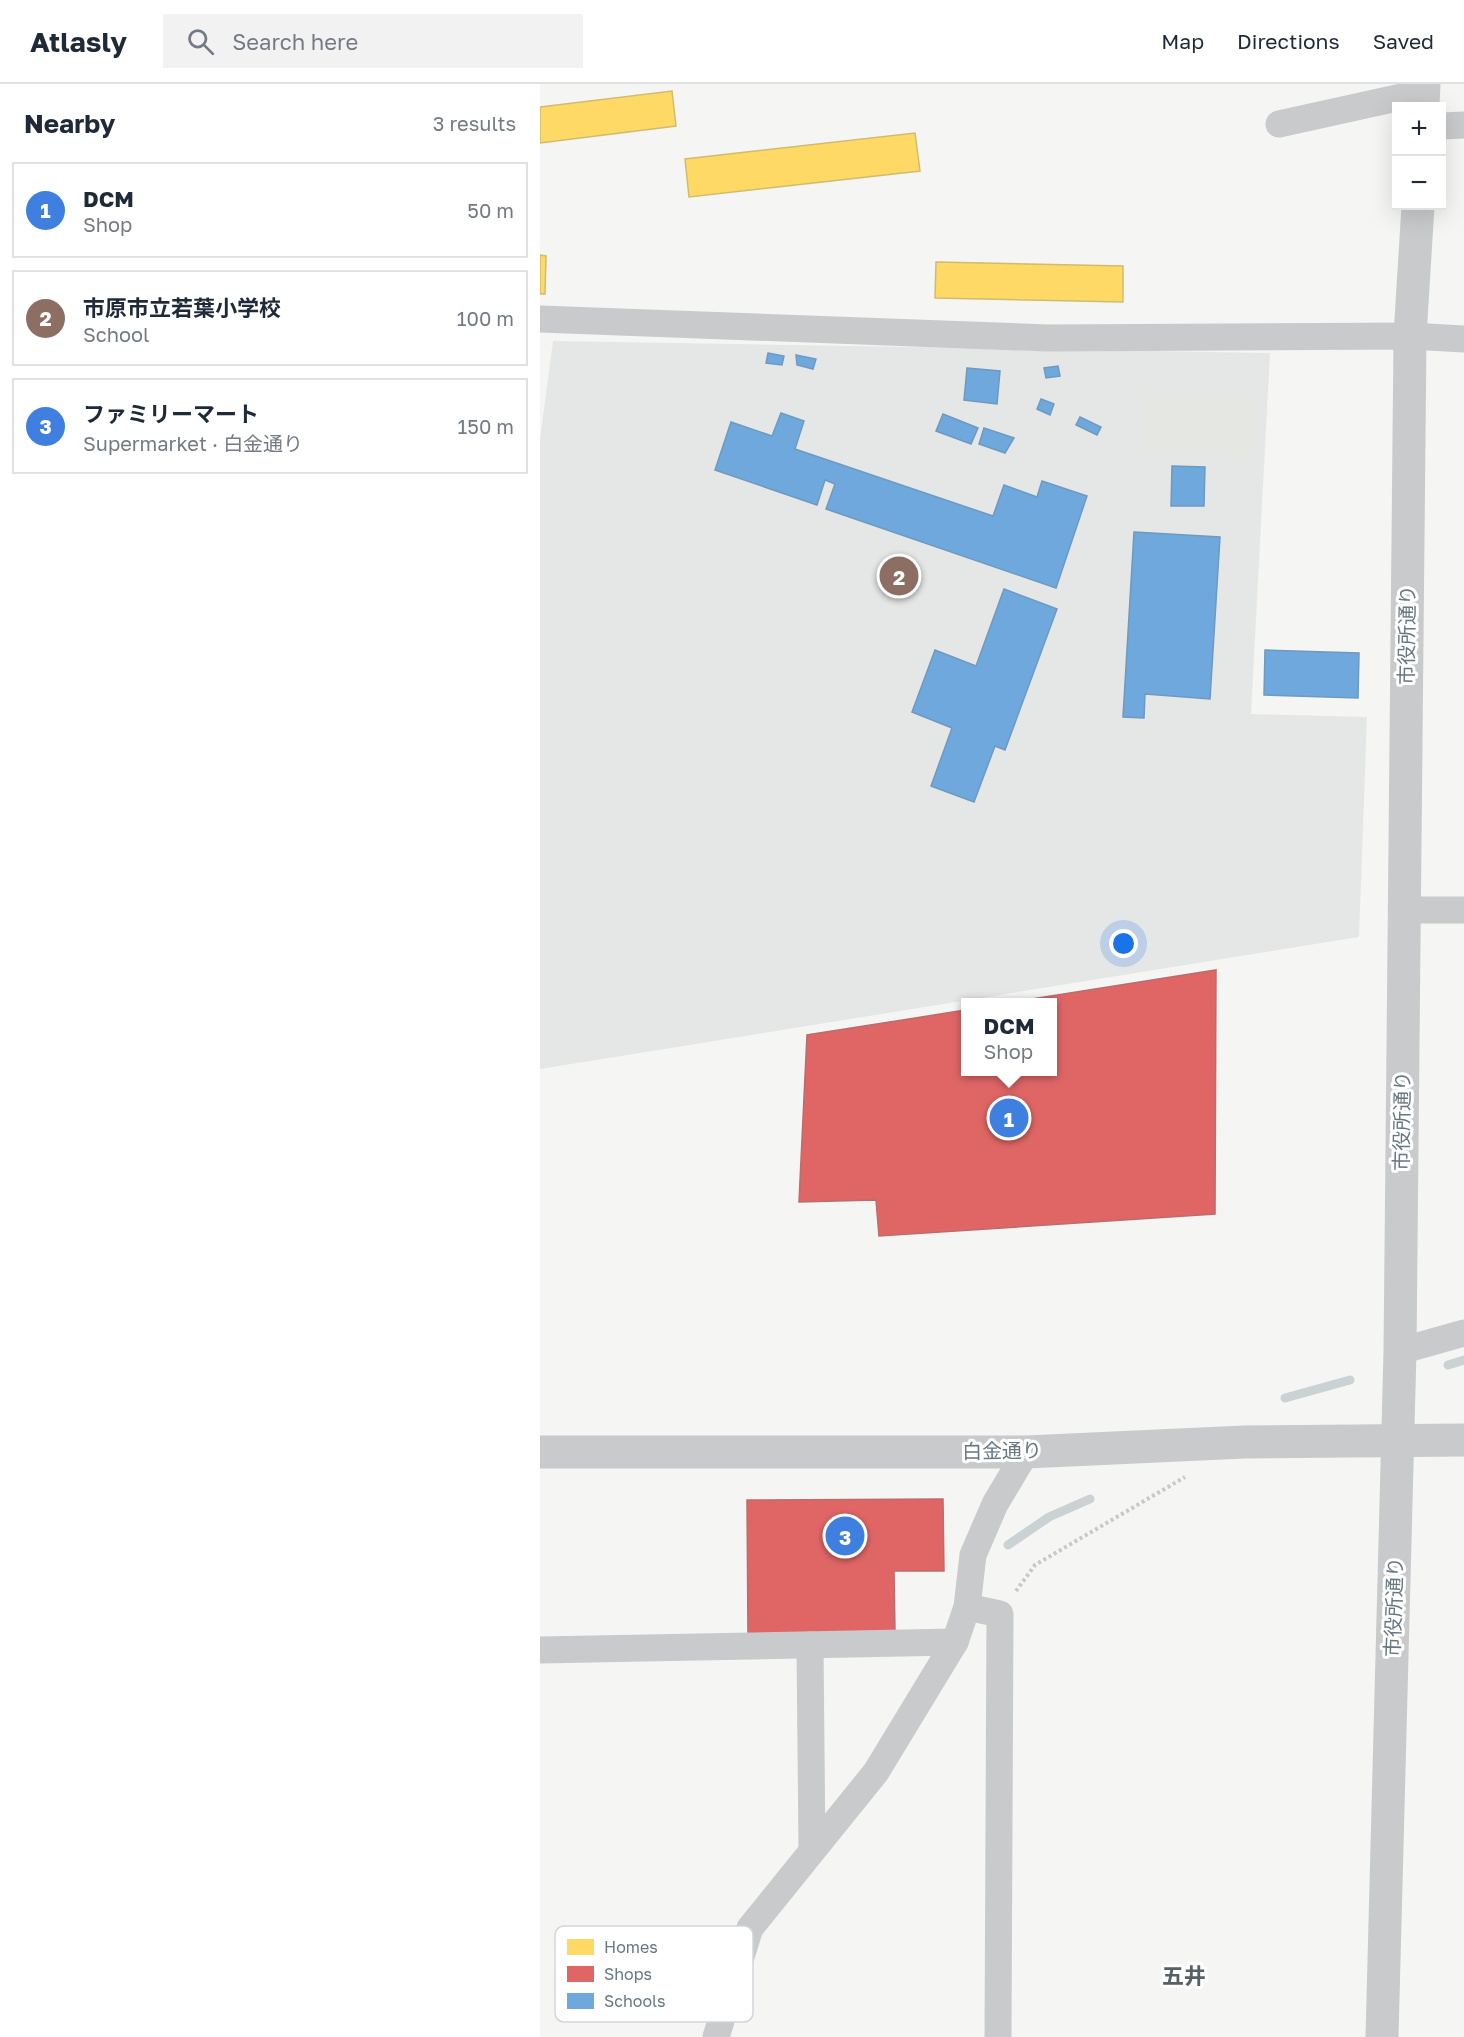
<!DOCTYPE html>
<html lang="en">
<head>
<meta charset="utf-8">
<style>
  :root { --surface:#fff; --page:#f2f2f3; --text:#1f2937; --muted:#747a83; --line:#e0e1e3; --accent:#56606a }
  body { margin:0; font-family:"Golos Text","Noto Sans JP",sans-serif; background:var(--page); color:var(--text) }
  .controls { position:absolute; right:18px; top:18px; display:grid; overflow:hidden; border-radius:0px; box-shadow:0 6px 24px #0002 }
  .controls button { width:54px; height:54px; display:grid; place-items:center; padding:0; border:0; border-bottom:2px solid var(--line); background:var(--surface); color:var(--text); font:30px sans-serif }
  .you { position:absolute; left:584px; top:860px; width:21px; height:21px; margin:-15px; border:4px solid #fff; border-radius:50%; background:#1a73e8; box-shadow:0 0 0 9px #1a73e833 }
  .badge { display:grid; place-items:center; width:39px; height:39px; border-radius:50%; background:var(--accent); color:#fff; font-size:20px; font-weight:700 }
  .pin { position:absolute; translate:-50% -50%; border:3px solid #fff; box-shadow:0 2px 6px #0006 }
  .popup { position:absolute; left:421px; top:914px; width:96px; height:78px; box-sizing:border-box; display:grid; place-content:center; border-radius:0px; background:var(--surface); filter:drop-shadow(0 2px 4px #0005); font-size:20px; white-space:nowrap; color:var(--muted) }
  .popup b { font-size:22px; color:var(--text) }
  .popup::after { content:''; position:absolute; left:50%; top:100%; margin-left:-12px; border:12px solid transparent; border-top-color:var(--surface) }
  .list { margin:0; padding:0; list-style:none }
  h2 { display:flex; justify-content:space-between; align-items:center; height:78px; margin:0; padding:0 24px; font-size:26px }
  h2 small { font-size:20px; font-weight:400; color:var(--muted) }
  .list li { display:grid; grid-template-columns:39px 1fr auto; gap:18px; align-items:center; box-sizing:border-box; height:96px; margin:0 12px 12px; padding:0 12px; border:2px solid var(--line); border-radius:0px }
  .list b { display:block; font-size:22px; white-space:nowrap }
  .list p { margin:0; font-size:20px; white-space:nowrap; color:var(--muted) }
  .list em { font-size:20px; font-style:normal; color:var(--muted) }
  .icon { flex:none; width:33px; height:33px; fill:none; stroke:currentColor; stroke-width:2; stroke-linecap:round; stroke-linejoin:round }
  .map { position:relative; flex:none; width:924px; height:1953px; overflow:hidden }
  header { display:flex; align-items:center; gap:36px; box-sizing:border-box; height:84px; padding:0 30px; background:var(--surface); border-bottom:2px solid var(--line) }
  header strong { font-size:28px }
  nav { display:flex; gap:33px; margin-inline-start:auto; font-size:21px }
  .search { width:420px; height:54px; background:var(--page); display:flex; align-items:center; gap:15px; box-sizing:border-box; padding:0 21px; border-radius:0px; color:var(--muted); font-size:22px }
  main { display:flex }
  aside { flex:1; background:var(--surface) }
  .map>svg:first-child { display:block }
  .built { fill:#e5e6e6 }
  .green { fill:#e5e7e2 }
  .homes { fill:#ffd966; stroke:#d1bc6e; stroke-width:1.5 }
  .shops { fill:#e06666; stroke:#bc6b6e; stroke-width:1.5 }
  .schools { fill:#6fa8dc; stroke:#6d9ac1; stroke-width:1.5 }
  .lines { fill:none; stroke-linecap:round; stroke-linejoin:round }
  .stream { stroke:#cad2d4; stroke-width:9 }
  .path { stroke:#c7c8c9; stroke-width:4; stroke-dasharray:3 3; stroke-linecap:butt }
  .minor { stroke:#c9cacb; stroke-width:27 }
  .tertiary { stroke:#c9cacb; stroke-width:33 }
  .labels { text-anchor:middle; stroke-width:6; stroke-linejoin:round; paint-order:stroke }
  .street-label { font-size:20px; fill:#677881; stroke:#fff }
  .quarter-label { font-size:22px; font-weight:bold; fill:#556067; stroke:#fff }
  .key { fill:#fff; stroke:#d1d6d9; stroke-width:1.5 }
  .key-label { font-size:16px; fill:#677881 }
</style>
</head>
<body>
<header>
<strong>Atlasly</strong>
<div class="search"><svg class="icon" aria-label="search" viewBox="0 0 24 24"><circle cx="10" cy="10" r="6"/><path d="M15 15l6 6"/></svg>Search here</div>
<nav><a>Map</a><a>Directions</a><a>Saved</a></nav>
</header>
<main>
<aside>
<h2>Nearby<small>3 results</small></h2>
<ul class="list">
<li><span class="badge" style="background:#3f7fe0">1</span><div><b>DCM</b><p>Shop</p></div><em>50 m</em></li>
<li><span class="badge" style="background:#8d6e63">2</span><div><b>市原市立若葉小学校</b><p>School</p></div><em>100 m</em></li>
<li><span class="badge" style="background:#3f7fe0">3</span><div><b>ファミリーマート</b><p>Supermarket · 白金通り</p></div><em>150 m</em></li>
</ul>
</aside>
<div class="map">
<svg width="924" height="1953" viewBox="0 0 924 1953">
  <rect width="100%" height="100%" fill="#f5f5f4"/>
  <path class="built" d="M13 257 730 269 711 630 827 633 819 853 0 985V355Z"/>
  <path class="green" d="M601 309 712 310V374L601 373Z"/>
  <g class="homes">
    <path d="M132 7 136 42 0 59V23Z"/>
    <path d="M375 49 380 87 149 113 145 75Z"/>
    <path d="M0 171 6 172 5 210H0Z"/>
    <path d="M396 178 583 182V218L395 214Z"/>
  </g>
  <g class="shops">
    <path d="M676 886 675 1130 339 1152 336 1116 259 1118 267 951 426 926V988H512V918H473Z"/>
    <path d="M403 1415 404 1487H354L355 1548 208 1549 207 1416Z"/>
  </g>
  <g class="schools">
    <path d="M228 269 244 272 242 281 226 279Z"/>
    <path d="M256 271 276 275 273 285 257 281Z"/>
    <path d="M518 282 520 292 506 294 504 284Z"/>
    <path d="M427 284 460 287 457 320 424 316Z"/>
    <path d="M501 315 514 320 510 331 497 325Z"/>
    <path d="M241 329 264 337 255 365 453 432 464 401 497 413 502 397 547 412 516 504 286 425 295 400 285 396 277 421 175 386 191 338 232 352Z"/>
    <path d="M403 330 438 344 431 360 396 347Z"/>
    <path d="M540 333 561 343 557 351 536 341Z"/>
    <path d="M444 344 474 354 465 369 439 360Z"/>
    <path d="M632 382 665 383 664 422H631Z"/>
    <path d="M594 448 680 453 670 615 605 610 604 634 583 633Z"/>
    <path d="M464 505 517 525 465 666 455 662 434 718 391 702 412 644 372 628 395 566 436 582Z"/>
    <path d="M725 566 819 569 818 614 724 611Z"/>
  </g>
  <g class="lines">
    <g class="stream">
      <path d="M908 1281 924 1276"/>
      <path d="M745 1314 810 1296"/>
      <path d="M468 1461 509 1433 550 1415"/>
    </g>
    <path class="path" d="M476 1507 495 1481 645 1393"/>
    <g class="minor">
      <path d="M739 40 884 8"/>
      <path d="M902 42 924 41"/>
      <path d="M0 235 508 254 870 252 924 255"/>
      <path d="M865 826H924"/>
      <path d="M860 1267 924 1249"/>
      <path d="M427 1523 460 1530 458 1953"/>
      <path d="M270 1561 272 1766"/>
      <path d="M0 1566 415 1558"/>
      <path d="M176 1953 210 1844 336 1688 415 1558 427 1523 433 1471 455 1420 486 1368"/>
    </g>
    <g class="tertiary">
      <path d="M883 22 884 0"/>
      <path d="M0 1368H486L705 1358 924 1356"/>
      <path d="M842 1953 860 1267 870 252 878 122"/>
    </g>
  </g>
  <g class="labels">
    <g class="street-label">
      <text transform="translate(867 551) rotate(-89)" y="7">市役所通り</text>
      <text transform="translate(862 1037) rotate(-89)" y="7">市役所通り</text>
      <text transform="translate(462 1367) rotate(-1)" y="7">白金通り</text>
      <text transform="translate(854 1523) rotate(-88)" y="7">市役所通り</text>
    </g>
    <g class="quarter-label">
      <text x="644" y="1900">五井</text>
    </g>
  </g>
  <rect x="15" y="1842" width="198" height="96" rx="9" class="key"/>
  <rect x="27" y="1855" width="27" height="16" fill="#ffd966"/>
  <rect x="27" y="1882" width="27" height="16" fill="#e06666"/>
  <rect x="27" y="1909" width="27" height="16" fill="#6fa8dc"/>
  <g class="key-label">
    <text x="64" y="1869">Homes</text>
    <text x="64" y="1896">Shops</text>
    <text x="64" y="1923">Schools</text>
  </g>
</svg>
<div class="controls">
<button>+</button>
<button>−</button>
</div>
<div class="you"></div>
<div class="pin badge" style="left:469px;top:1034px;background:#3f7fe0">1</div>
<div class="popup"><b>DCM</b>Shop</div>
<div class="pin badge" style="left:359px;top:492px;background:#8d6e63">2</div>
<div class="pin badge" style="left:305px;top:1452px;background:#3f7fe0">3</div>
</div>
</main>
</body>
</html>
